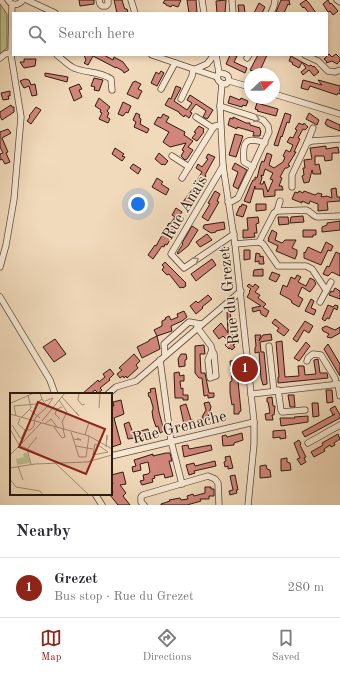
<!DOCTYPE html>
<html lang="en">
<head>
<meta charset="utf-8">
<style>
  :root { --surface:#fff; --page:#f7f7f7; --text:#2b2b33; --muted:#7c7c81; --line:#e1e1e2; --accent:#8f2418 }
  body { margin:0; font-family:"Old Standard TT",serif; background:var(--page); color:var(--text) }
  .compass { position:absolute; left:244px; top:68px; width:36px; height:36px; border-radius:50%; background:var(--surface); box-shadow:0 2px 6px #0003; rotate:68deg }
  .you { position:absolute; left:138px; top:204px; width:14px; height:14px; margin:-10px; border:3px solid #fff; border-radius:50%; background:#1a73e8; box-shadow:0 0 0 6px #1a73e833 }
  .badge { display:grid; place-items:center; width:26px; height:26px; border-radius:50%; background:var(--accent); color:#fff; font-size:13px; font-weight:700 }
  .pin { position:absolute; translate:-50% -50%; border:2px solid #fff; box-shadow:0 1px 4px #0006 }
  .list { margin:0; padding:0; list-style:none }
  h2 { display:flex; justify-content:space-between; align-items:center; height:52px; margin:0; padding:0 16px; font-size:17px }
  h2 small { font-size:13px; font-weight:400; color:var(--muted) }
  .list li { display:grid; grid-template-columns:26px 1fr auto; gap:12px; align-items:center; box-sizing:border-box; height:60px; padding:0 16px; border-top:1px solid var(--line) }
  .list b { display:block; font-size:15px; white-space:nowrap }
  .list p { margin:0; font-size:13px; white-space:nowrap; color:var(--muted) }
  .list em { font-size:13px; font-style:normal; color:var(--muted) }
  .icon { flex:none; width:22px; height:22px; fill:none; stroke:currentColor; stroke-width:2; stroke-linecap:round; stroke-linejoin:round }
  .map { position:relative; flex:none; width:340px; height:505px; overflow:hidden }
  .search { position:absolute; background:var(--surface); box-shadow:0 2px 6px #0003; left:12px; right:12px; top:12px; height:44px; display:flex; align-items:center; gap:10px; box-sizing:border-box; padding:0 14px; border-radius:0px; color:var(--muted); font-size:15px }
  .sheet { height:112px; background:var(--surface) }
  nav { display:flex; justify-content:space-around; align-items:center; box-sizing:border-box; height:56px; border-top:1px solid var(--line); background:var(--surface); font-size:11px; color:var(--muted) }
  nav a { display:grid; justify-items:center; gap:2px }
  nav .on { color:var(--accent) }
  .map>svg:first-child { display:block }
  .green { fill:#bdbe8e; stroke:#746c4f }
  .building { fill:#d2867b; stroke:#2c1a10; fill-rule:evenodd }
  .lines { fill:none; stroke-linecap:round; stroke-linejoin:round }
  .minor-casing { stroke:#5d4a3b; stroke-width:7 }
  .minor { stroke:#f6e7d3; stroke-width:5.5 }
  .oneway { stroke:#9b8b7b }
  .labels { text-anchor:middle; stroke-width:3; stroke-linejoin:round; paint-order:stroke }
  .street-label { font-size:16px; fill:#2c1a10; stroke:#f6e7d3 }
  .inset-road { fill:none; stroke:#a28d77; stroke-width:1 }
  .view { fill:#8f2418; fill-opacity:0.15; stroke:#8f2418; stroke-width:2 }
  .inset-edge { fill:none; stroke:#2c1a10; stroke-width:2 }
</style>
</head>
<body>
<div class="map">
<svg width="340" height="505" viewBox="0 0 340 505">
  <rect width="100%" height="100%" fill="#f1dabb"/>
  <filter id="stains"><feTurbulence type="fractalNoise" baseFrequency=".005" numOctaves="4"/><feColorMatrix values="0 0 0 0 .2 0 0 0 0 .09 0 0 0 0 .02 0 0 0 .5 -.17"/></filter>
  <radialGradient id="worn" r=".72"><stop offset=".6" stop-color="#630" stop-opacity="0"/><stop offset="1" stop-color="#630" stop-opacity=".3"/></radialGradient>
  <path class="green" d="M0 4 7 14V48L0 54Z"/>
  <g class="building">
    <path d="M79 0H94V4L80 6Z"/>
    <path d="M114 0H122L124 7 125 9H127L128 13H117Z"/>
    <path d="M165 0H181L178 7 172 5 171 7 166 5V4L163 3Z"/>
    <path d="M187 0H196L197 13H189Z"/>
    <path d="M226 0 225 13H217L216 1Z"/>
    <path d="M281 0H289L290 5 288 4 284 13 276 12Z"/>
    <path d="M306 0 309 3 316 13H309L304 7 303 8 300 4Z"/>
    <path d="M328 0 330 4 331 3 333 5 338 11 333 15 330 11 328 12 323 4Z"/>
    <path d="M259 3 265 7 262 13H254Z"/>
    <path d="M238 5H244L245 13H239Z"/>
    <path d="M329 54 332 57 336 54 340 58V61L337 64 332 61 326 63 327 62 324 59Z"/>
    <path d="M84 55H104L113 60 114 57 123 62 129 70 124 73 123 71 116 67V68L93 56 88 65 84 63 86 60Z"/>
    <path d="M230 55 237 56 234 62 247 68 245 73 226 64Z"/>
    <path d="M258 55H267L259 73 250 70Z"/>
    <path d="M291 56 309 66 311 65 313 67 314 66 319 72 314 76 309 70 303 75 301 72 306 68 302 62 299 68 292 64 293 63 289 61Z"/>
    <path d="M24 59H36L35 66 24 68 20 62H24Z"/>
    <path d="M161 71 164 73 157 86 151 83 156 72 159 74Z"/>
    <path d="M45 73 68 77 67 82 45 76Z"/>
    <path d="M94 78 103 80 99 91 94 90 95 87 91 86Z"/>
    <path d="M25 79 29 80 31 85 35 84 37 95 32 96 29 86 24 88 20 81Z"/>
    <path d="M303 80 322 85 318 80 340 86V94L338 93 337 95 310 86 308 90 301 88Z"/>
    <path d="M135 81 141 84 138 89 142 91 138 99 127 94 133 82H134Z"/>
    <path d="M79 84 82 89 79 90 82 97 74 101 69 88Z"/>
    <path d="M176 86 181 88 174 101 187 110 192 103 187 100 190 95 213 110 208 118 207 119 203 117 206 111 196 104 190 112 192 113 189 118 185 115 184 117 179 113V112L165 105 169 98 171 99Z"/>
    <path d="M10 91V96H8L9 99 3 100 1 93Z"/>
    <path d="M230 96 240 100 241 98 248 101 246 106 243 105 242 107 228 103Z"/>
    <path d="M99 98 110 107 107 111 109 113 107 117 110 119 108 123 99 119 102 113 100 112 101 110 95 106Z"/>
    <path d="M123 102 131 106 128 113 126 112 123 116 118 114Z"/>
    <path d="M257 103 278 109 276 116 257 111 258 110 255 109Z"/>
    <path d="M11 105 12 107H14V112L2 120 0 116V112Z"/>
    <path d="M36 107 41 110 31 124 27 121 30 117 29 116Z"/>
    <path d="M136 113 140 115 139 117 141 119 140 124 149 129 147 133 134 127 136 122 133 120Z"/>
    <path d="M285 113 291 115 289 123 287 122 282 137 281 136 278 146 274 145Z"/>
    <path d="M309 113 319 120 317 125 306 119Z"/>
    <path d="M163 114 169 117 166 122 185 132 184 135 193 141 188 147 193 150 187 159 185 160 181 156 184 151 182 150 186 143 170 147 163 142 169 132 154 124 158 117 161 118Z"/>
    <path d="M233 117 246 123H250V125L260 128V130L261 131 260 136H253L254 132 237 127V129L228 125 230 118 233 119Z"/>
    <path d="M327 119 340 125V131L327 126V125L325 124Z"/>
    <path d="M299 123 303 125 304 123 308 127 305 130 303 129 298 138 300 139 294 152H296L288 165 290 166 287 168H285L280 177 282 178 279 186H282L283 190H275V196L264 197 263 189H255V186L250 203 244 201 251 184 253 180H255V177L257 178 260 166 262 161 264 162 267 153 272 155 269 165 274 168 283 162 285 157 283 156 286 150 290 152 293 145 287 142 290 137 293 138 297 130 295 129ZM265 169 273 173 270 179 273 180 268 192 264 181 263 184H260L262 178 261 175 263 176Z"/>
    <path d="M199 126 204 129 203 131 204 132 197 141 192 138 196 133 194 132Z"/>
    <path d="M8 129 11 133 2 138 8 152 6 153 10 162 5 164 2 159 0 160V154L3 153 0 147V132Z"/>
    <path d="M235 134 243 136 236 157 229 155Z"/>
    <path d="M326 146V149L338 147 339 153H332V160L325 161 324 156H315V165L319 164 321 174H313L312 170 309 182 304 183 302 176 304 175 303 168H305L304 160 312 159 310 148Z"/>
    <path d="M115 148 124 154 122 156 125 157 122 161 112 154Z"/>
    <path d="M159 153 168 161 165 165 163 164 162 165 155 159Z"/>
    <path d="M208 154 215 157 205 175 206 176 204 179 206 180 203 184 197 180 202 172 196 168 198 164 202 167 208 159 206 158Z"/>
    <path d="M235 163 247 170 238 189 233 186 238 172 232 169Z"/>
    <path d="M133 164 141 169 138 174 130 168Z"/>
    <path d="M157 178 163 182 161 184 169 189 166 195 152 187Z"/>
    <path d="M194 187 199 190 189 208 183 205V202Z"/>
    <path d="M336 188 337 197H340V201L327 202 328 210 318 211V204L310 201 309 204 302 201V203L292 199 295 192 298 193 299 191 303 193 304 191 315 195 318 193 322 194 321 197 327 196 332 198 331 189Z"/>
    <path d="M215 191 220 194 217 201 219 202 208 221 202 217 210 204 208 203Z"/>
    <path d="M242 204 247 206 243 217 236 215 240 206 241 207Z"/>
    <path d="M256 204H266V210L256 211Z"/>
    <path d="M176 208 182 212 180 215 181 216 169 237 171 238 167 245 165 244 164 247 162 246 153 259 148 255 155 245 156 246 169 223 170 224 175 217 172 215Z"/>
    <path d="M303 216 304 222 290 223 291 217Z"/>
    <path d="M258 217 259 223 256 224 257 233H254L255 237 243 238V230H248L247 218Z"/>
    <path d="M278 217H288L289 224 279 225Z"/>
    <path d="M340 221V230L322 232V227L327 225V223Z"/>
    <path d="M224 222 225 229 216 231V232L211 233 203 228 204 225Z"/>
    <path d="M192 226 198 230 188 246 178 254 177 253 183 244 182 243Z"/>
    <path d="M272 230 277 233 275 240 282 243 285 240H296L292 248 297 250V254L295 259 276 251 278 246 268 241 269 239H268Z"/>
    <path d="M303 230H316V235H313V237H303Z"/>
    <path d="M207 234 212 240 200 247 196 242Z"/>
    <path d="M326 242 333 246 331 251 328 250 321 265 304 258V252L305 253 308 247 321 253Z"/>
    <path d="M228 247 229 257 228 259 224 260 222 248Z"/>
    <path d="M244 250H250V259L244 260Z"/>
    <path d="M336 252 340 254V276L332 272 328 276 323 274 327 266 329 267Z"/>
    <path d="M256 253 260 254V257L263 256 264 264H259V261L255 262Z"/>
    <path d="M212 259 216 265 196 281 191 274Z"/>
    <path d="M165 262 186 283 185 284 186 286 183 288 182 287 180 288 169 274 167 275 162 270 164 267 162 265Z"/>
    <path d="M263 269V276H253L254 270Z"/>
    <path d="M272 272 280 275 276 282 269 279Z"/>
    <path d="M297 275 301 277 298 282 306 286 310 278 314 280 316 284 310 292 302 287 298 296 303 299 299 307 292 303 291 300 280 294 283 285 287 287 291 277 295 279Z"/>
    <path d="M249 284 253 287 255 284 259 287 255 292 260 295 258 298 266 304 263 307 269 311 266 317 261 314 260 310 253 312 252 308 261 306 247 297 250 292 249 291 251 289 247 286Z"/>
    <path d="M335 288 340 291V299L329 295 331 291 333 292Z"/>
    <path d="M208 295 212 299 202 307 203 308 196 314 190 306 196 301 198 303Z"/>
    <path d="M311 299 314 301 311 308 316 310 314 315 305 311Z"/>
    <path d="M328 305 333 307 335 305 338 306 337 310 334 308 329 319 327 318 325 321 322 319Z"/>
    <path d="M184 311 187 317 182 321 171 326 172 331 157 336 160 349 142 358 137 347 149 341V340L157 336 154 330 162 326V321L166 319 165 318 169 316 171 320 178 317 177 314Z"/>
    <path d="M227 312H230L232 327 229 329 234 338 226 339 223 336 219 339 213 331 221 323 228 333Z"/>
    <path d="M275 319 289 330 284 336 277 331 279 328 272 323Z"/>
    <path d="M305 321 313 326 309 333 304 330 297 342 293 339Z"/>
    <path d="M326 326 335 330 340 327V333L331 338 327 337 329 334 323 331 322 328Z"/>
    <path d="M271 334 272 340 260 342 261 352H264L267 382V384L263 385 261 378 259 352 255 353V348L256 346 255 335H261L259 341 263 335Z"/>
    <path d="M55 339 66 354 54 362 43 347Z"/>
    <path d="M231 340 235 344 233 345 235 347 232 350 230 348 229 349 225 345Z"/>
    <path d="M282 341 285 377 299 376 298 366H304L305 375 316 374 314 362V360L318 359 320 373H327L328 378 278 383V377H279L276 342Z"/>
    <path d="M306 342 310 346 299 361 294 358Z"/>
    <path d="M328 344 340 364V376L324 349Z"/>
    <path d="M204 345 205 354H200L201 373H205L209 393H214V397L208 398V395L204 396 202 378H199L195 373V346Z"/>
    <path d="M134 354 140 361 136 365 138 368 127 378 126 376 124 378 123 376 120 378 117 374 122 370 119 368Z"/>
    <path d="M181 354H186L187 359 185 360V366L179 367 178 359Z"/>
    <path d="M236 360 238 376H241V380L238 381 241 411 239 412V414H234V404L232 405 230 393V382L232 381 230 361Z"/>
    <path d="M110 369 114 374 109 379 110 380 100 388 102 390 98 393 95 390 90 394H82L98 380 99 382 105 377 103 374Z"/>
    <path d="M179 372 180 376 184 375V381H180L181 389 183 388V395H188V400H183V398H175L174 373Z"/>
    <path d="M155 388 159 412 164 431 160 433 158 426 156 427 153 418 152 411 153 410V407L150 397H149L148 393 151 392 150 389Z"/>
    <path d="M326 390H332L333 402 327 403Z"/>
    <path d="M288 395H294L295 407H290Z"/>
    <path d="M272 397 273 406H275L274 415H272L273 420H266L265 414 270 413 268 402H267V398Z"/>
    <path d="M121 400 124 414 114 418 121 444 112 447 111 441V406H114L113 402Z"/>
    <path d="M209 402 211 407 208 417 209 418 205 422 202 417 206 410 204 403Z"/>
    <path d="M312 403H318L319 416 313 417Z"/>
    <path d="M186 404 191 420H193L194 425 185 429 180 406Z"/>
    <path d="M335 406 340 415V418L305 437 302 432 335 414 333 415 330 409Z"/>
    <path d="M308 416V422L281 426 280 418H295L294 417Z"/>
    <path d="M129 422 133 433 148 429 150 436 140 439V438L134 439V438L128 439 124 424Z"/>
    <path d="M285 430 286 438 280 439V437L273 438V431Z"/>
    <path d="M242 433 243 440 234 443V445L223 446 222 436 226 435 227 437Z"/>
    <path d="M338 434 340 439 334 443 335 445 331 447 330 445 324 449 325 451 314 457 311 452 323 445 322 443Z"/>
    <path d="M299 440 301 444 300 445 306 457 304 458 306 462 301 465 297 459 300 458 294 443Z"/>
    <path d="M188 445 189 449 211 445 212 450 184 457 182 446Z"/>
    <path d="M166 453H170L172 461H169L173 476 165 478 164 474 154 476 155 478 152 479 153 482 142 485 140 481 144 480 143 475 148 474 150 472 148 462 140 464 141 470 133 472 132 467 136 466 134 460 153 454V456Z"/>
    <path d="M230 456 233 468 228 469V466L225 467 224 462 226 461 225 457Z"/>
    <path d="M287 458V462L290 463 291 470 281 471V459Z"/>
    <path d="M215 461 216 466 194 471 195 473 189 475 186 465 194 463 195 466Z"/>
    <path d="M266 465 267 469 270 470 271 477 260 478V466Z"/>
    <path d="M123 472 126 484 120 485 126 493 123 496 130 505H118L110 495 113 493 111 485 113 484 111 475Z"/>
    <path d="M235 475 238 490H236L237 493 230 495 229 491 233 490 230 476Z"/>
    <path d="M205 487H211V489H214V496H209V499H200L201 501 187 505H161V504L170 501 169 500 180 498 181 500 188 499 187 496 193 494 194 496 205 493Z"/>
  </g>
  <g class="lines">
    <defs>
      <g id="minor">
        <path d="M8 0C12 6 18 6 23 0"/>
        <path d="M27 0 55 13"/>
        <path d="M99 0 100 4 102 6H106L108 4V0"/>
        <path d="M131 0 135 13"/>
        <path d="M202 0 204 13"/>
        <path d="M232 0 233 13"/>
        <path d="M337 0 340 2"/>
        <path d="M271 13 274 6 275 0"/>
        <path d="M57 55C62 59 67 64 72 67 85 74 98 70 111 79L112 90"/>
        <path d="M152 55 217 77"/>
        <path d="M216 55 219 73"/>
        <path d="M305 55 318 61 328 71 335 72 340 70"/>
        <path d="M0 58 5 54 13 52"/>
        <path d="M247 58 249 55"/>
        <path d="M219 73 225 74 228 76 229 81 226 84C222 84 218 82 217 77Z"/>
        <path d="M229 81 250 87"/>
        <path d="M222 84 220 106 223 166 235 244 254 422V444L248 505"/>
        <path d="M161 89 175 63"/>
        <path d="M274 94 340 114"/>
        <path d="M181 99 192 76 193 70 207 64 214 55"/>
        <path d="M220 106 263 120 268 126 269 132 238 198 233 201 228 202"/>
        <path d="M196 117 213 128"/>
        <path d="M307 143 313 128"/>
        <path d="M172 156 189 167"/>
        <path d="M223 166 171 254 184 268 234 234"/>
        <path d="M253 167 244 162C242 142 245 136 265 143"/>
        <path d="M182 178 213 128 215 126 220 125"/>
        <path d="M292 187V175L307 143 312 141 340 139"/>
        <path d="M277 211 280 201"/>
        <path d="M259 242 263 244 278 266H306L312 269 326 290"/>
        <path d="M235 244 259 242 274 213 277 211 306 210C311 211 313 217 318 217L340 216"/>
        <path d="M0 267 6 245 14 199 21 117 11 55 12 4"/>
        <path d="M0 297 50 380 55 394"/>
        <path d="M320 302 331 282"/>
        <path d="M197 327 211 346 212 350 208 360 210 378 216 376 214 354 212 350"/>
        <path d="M269 346 274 391"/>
        <path d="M165 355 164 344 189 322 201 324"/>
        <path d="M160 360 171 441 182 484"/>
        <path d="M307 361 308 358 313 354 321 355 335 378 336 384"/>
        <path d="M338 384 340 396"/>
        <path d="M278 390 281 410 282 412 305 410"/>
        <path d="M108 394 116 387 136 381 241 291"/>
        <path d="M251 394 340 384"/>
        <path d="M308 443 340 425"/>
        <path d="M111 456 254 422"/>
        <path d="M95 494 102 505"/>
        <path d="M144 505 141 502V497L143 495 208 476 215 479 218 483 219 505"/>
      </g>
    </defs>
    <use href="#minor" class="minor-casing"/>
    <use href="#minor" class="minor"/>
  </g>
  <defs><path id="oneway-chevron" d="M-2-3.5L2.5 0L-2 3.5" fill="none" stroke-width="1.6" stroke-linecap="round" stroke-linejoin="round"/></defs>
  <g class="oneway">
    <use href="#oneway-chevron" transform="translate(257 119) rotate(20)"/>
    <use href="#oneway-chevron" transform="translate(196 260) rotate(-35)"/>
  </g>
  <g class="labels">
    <g class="street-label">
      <text transform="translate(184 207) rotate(-59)" y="6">Rue Anaïs</text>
      <text transform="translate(228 296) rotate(-96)" y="6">Rue du Grezet</text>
      <text transform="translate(179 426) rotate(-14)" y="6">Rue Grenache</text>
    </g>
  </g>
  <g transform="translate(10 393)">
    <rect width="102" height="102" fill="#f1dabb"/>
    <path d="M17 59 20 70 7 72 6 66 14 64 13 61Z" fill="#bdbe8e"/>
    <path class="inset-road" d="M69 0 68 7 72 12 75 11M52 4 69 23 66 19M49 7 57 19 52 29 54 36M35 8 43 5 37 14M1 10 24 0M89 15 90 0M20 17 30 25M0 21 79 43 102 56M6 23 4 13 26 11 32 6 30 0M10 25 8 31 15 37M11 25 21 15 18 2M50 26 45 21 47 16 52 14M32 28 55 0M35 31 41 26 48 35M2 32 11 46 15 37H20L24 33 25 25 37 14 32 6M44 34 52 45 55 44 53 36M0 36 9 52M61 39 69 64H76L79 43M75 42 79 29M63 46 71 47 67 45M11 51 31 30M85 51 91 54 98 59 83 62ZM11 53 42 67 79 102M66 53 83 56M96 54 97 42V47M0 62 9 53M21 71 17 56 27 44M8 73 13 87M0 75 25 71 77 69 102 62M0 86 6 94 30 98 33 102"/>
    <path class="view" d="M28 9 95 36 76 81 9 54Z"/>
    <rect width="102" height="102" class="inset-edge"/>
  </g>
  <rect width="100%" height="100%" filter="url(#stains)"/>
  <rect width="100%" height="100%" fill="url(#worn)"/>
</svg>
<svg class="compass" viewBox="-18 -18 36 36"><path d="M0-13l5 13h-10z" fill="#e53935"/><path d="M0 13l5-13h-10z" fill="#7c7c81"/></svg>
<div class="you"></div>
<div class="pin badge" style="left:245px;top:369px">1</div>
<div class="search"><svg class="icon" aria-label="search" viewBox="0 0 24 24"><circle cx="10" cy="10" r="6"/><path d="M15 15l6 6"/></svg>Search here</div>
</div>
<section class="sheet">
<h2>Nearby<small></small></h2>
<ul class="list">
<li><span class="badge">1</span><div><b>Grezet</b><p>Bus stop · Rue du Grezet</p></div><em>280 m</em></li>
</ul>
</section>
<nav>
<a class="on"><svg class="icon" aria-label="map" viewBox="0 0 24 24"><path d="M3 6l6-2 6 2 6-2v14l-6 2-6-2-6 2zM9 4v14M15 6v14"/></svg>Map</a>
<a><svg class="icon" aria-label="directions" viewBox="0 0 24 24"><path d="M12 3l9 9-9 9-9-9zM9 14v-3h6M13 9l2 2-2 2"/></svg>Directions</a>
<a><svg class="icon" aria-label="saved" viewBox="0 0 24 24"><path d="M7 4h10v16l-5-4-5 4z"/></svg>Saved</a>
</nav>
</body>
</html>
